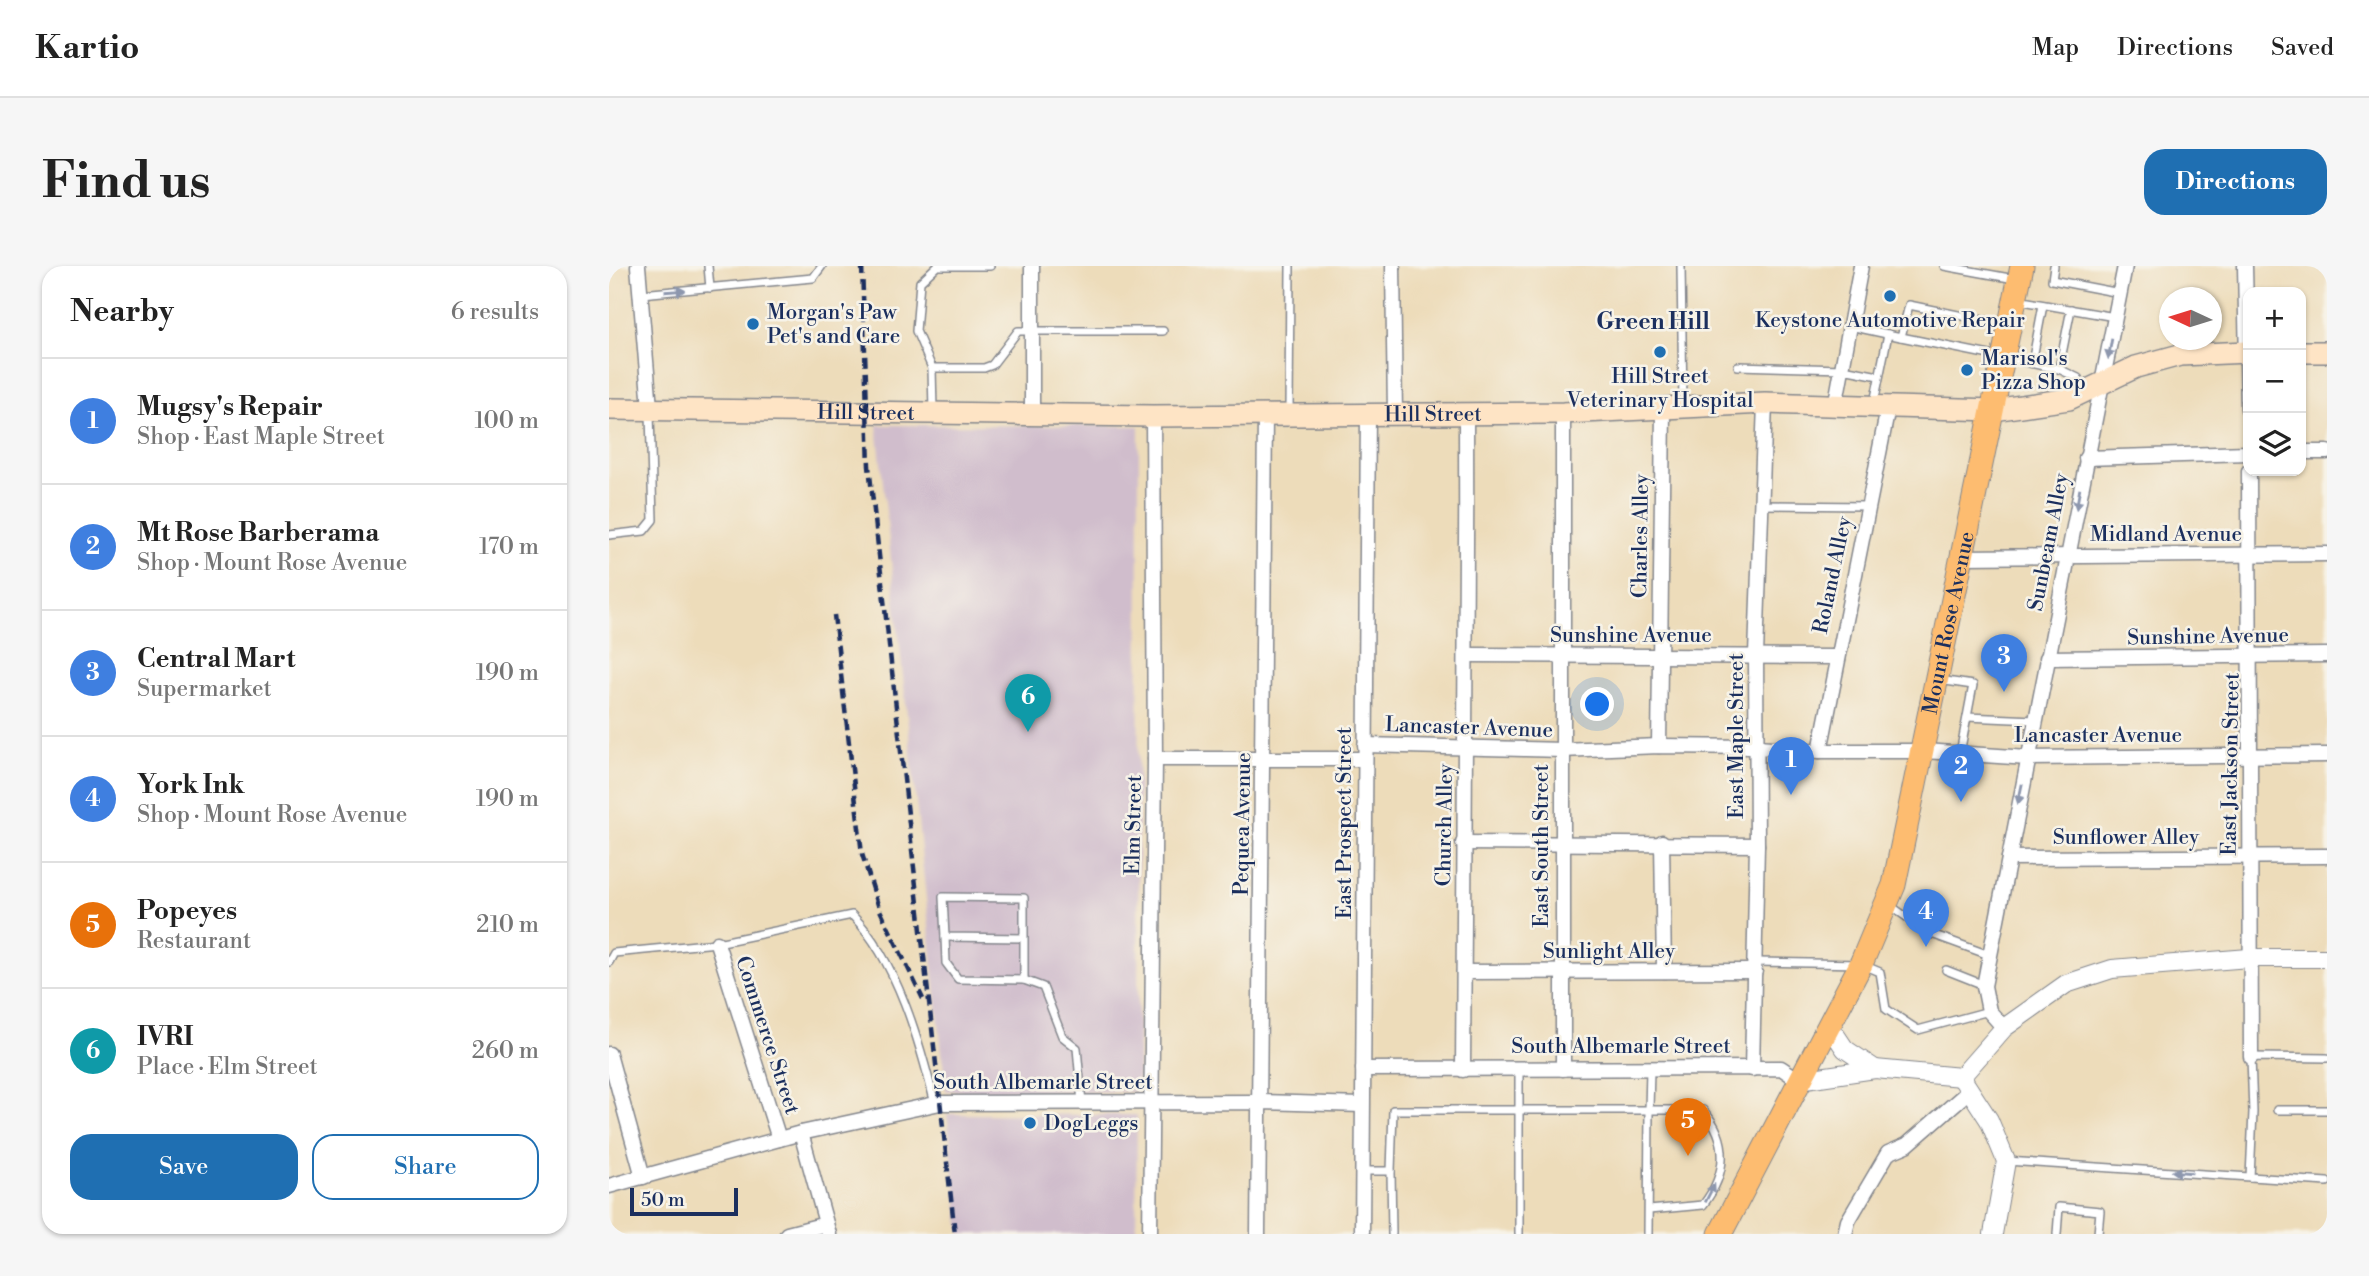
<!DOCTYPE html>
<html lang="en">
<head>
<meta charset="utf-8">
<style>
  :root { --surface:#fff; --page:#f6f6f6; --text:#222; --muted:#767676; --line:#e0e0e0; --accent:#1f6fb2 }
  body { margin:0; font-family:"Libre Bodoni",serif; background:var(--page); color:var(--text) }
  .controls { position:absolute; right:21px; top:21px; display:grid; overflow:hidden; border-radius:14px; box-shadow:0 2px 5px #0004 }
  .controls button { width:63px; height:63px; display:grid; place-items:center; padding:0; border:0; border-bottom:2px solid var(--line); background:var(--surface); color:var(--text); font:35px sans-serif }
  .compass { position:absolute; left:1550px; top:21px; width:63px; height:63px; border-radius:50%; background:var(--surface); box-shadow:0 2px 5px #0004; rotate:274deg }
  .scale { position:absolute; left:21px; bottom:18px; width:108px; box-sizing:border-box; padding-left:7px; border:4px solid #1b2f5e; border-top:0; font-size:19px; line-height:24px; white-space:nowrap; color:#1b2f5e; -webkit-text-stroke:5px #f7f3e8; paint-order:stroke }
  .you { position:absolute; left:989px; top:439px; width:24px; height:24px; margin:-18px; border:5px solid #fff; border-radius:50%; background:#1a73e8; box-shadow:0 0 0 10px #1a73e833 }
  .badge { display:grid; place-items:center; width:46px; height:46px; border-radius:50%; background:var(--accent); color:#fff; font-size:23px; font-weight:700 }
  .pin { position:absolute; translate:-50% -58px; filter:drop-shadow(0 2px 4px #0008) }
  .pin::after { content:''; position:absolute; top:37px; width:24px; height:21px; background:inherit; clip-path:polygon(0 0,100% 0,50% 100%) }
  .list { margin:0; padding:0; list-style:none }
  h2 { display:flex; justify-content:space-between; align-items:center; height:91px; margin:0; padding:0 28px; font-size:30px }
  h2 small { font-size:23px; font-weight:400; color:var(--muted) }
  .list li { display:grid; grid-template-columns:46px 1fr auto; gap:21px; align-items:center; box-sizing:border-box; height:126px; padding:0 28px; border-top:2px solid var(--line) }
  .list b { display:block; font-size:26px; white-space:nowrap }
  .list p { margin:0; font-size:23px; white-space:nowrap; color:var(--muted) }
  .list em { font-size:23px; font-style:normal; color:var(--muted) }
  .actions { display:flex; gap:14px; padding:21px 28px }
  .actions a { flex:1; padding:16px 0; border:2px solid var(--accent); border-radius:21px; text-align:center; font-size:24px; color:var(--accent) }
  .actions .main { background:var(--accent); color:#fff }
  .icon { flex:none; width:38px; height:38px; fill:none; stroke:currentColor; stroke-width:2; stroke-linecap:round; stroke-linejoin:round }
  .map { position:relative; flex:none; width:1718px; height:968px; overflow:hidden; border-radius:21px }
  header { display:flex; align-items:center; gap:42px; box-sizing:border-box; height:98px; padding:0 35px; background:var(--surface); border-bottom:2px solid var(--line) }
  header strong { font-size:33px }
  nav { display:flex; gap:38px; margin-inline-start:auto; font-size:24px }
  .intro { display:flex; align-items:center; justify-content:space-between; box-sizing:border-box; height:168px; padding:0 42px }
  h1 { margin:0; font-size:49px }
  .button { padding:18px 32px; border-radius:21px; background:var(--accent); color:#fff; font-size:24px; font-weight:700 }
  main { display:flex; gap:42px; padding:0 42px }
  aside { flex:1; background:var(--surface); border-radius:21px; box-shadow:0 2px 5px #0004 }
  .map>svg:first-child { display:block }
  .industrial { fill:#d0bdcc }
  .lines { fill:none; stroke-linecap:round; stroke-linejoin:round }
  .service-casing { stroke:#84868c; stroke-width:10 }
  .minor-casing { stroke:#84868c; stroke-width:17 }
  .tertiary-casing { stroke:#84868c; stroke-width:20 }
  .secondary-casing { stroke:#84868c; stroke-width:24 }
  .primary-casing { stroke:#84868c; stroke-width:25 }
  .service { stroke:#fff; stroke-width:7 }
  .minor { stroke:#fff; stroke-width:14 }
  .tertiary { stroke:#fff; stroke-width:18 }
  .secondary { stroke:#fee4c5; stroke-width:21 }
  .primary { stroke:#fdbc6f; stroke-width:23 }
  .rail { stroke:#1b2f5e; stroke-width:4.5; stroke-dasharray:10 5; stroke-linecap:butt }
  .oneway { fill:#8d97ae }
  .poi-dot { fill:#1f6fb2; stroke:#f7f3e8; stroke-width:2.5 }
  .labels { text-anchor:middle; stroke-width:5; stroke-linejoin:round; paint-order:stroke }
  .poi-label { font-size:21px; fill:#1b2f5e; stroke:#f7f3e8; text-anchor:start }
  .street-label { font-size:21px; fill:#1b2f5e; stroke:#f7f3e8 }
  .neighbourhood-label { font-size:23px; font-weight:bold; fill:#1b2f5e; stroke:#f7f3e8 }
</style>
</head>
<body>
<header>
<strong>Kartio</strong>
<nav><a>Map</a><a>Directions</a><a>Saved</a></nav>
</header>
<div class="intro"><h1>Find us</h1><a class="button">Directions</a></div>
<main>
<aside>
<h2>Nearby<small>6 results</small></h2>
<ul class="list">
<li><span class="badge" style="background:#3f7fe0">1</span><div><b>Mugsy's Repair</b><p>Shop · East Maple Street</p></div><em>100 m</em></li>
<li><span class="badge" style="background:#3f7fe0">2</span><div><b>Mt Rose Barberama</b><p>Shop · Mount Rose Avenue</p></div><em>170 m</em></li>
<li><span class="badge" style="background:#3f7fe0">3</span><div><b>Central Mart</b><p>Supermarket</p></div><em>190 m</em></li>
<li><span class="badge" style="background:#3f7fe0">4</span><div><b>York Ink</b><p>Shop · Mount Rose Avenue</p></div><em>190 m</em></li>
<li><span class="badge" style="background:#e8710a">5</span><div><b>Popeyes</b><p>Restaurant</p></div><em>210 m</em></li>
<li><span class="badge" style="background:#0f9aa8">6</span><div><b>IVRI</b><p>Place · Elm Street</p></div><em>260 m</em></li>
</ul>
<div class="actions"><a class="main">Save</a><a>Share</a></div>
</aside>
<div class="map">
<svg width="1718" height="968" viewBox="0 0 1718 968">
  <rect width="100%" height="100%" fill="#f7f3e8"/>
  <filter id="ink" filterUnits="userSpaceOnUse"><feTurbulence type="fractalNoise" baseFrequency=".0143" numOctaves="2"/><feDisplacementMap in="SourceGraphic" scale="14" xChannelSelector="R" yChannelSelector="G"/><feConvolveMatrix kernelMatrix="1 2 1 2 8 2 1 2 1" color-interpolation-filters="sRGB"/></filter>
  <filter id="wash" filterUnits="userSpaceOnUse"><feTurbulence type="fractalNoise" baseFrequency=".00686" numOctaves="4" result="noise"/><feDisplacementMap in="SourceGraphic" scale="28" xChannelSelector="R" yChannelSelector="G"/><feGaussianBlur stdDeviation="1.57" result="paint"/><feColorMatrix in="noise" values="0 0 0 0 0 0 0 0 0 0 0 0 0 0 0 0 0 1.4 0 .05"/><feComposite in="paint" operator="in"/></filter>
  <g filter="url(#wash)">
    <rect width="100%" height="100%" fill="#eddcba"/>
    <g class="industrial">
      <path d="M268 159 530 160 529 826 337 825Z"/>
      <path d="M338 848 528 849 527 968H352Z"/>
    </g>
  </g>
  <g filter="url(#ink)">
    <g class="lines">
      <defs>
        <g id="service">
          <path d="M99 0 101 22"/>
          <path d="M1072 0 1074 139"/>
          <path d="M1335 0 1406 13"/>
          <path d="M1445 0 1443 14 1511 27"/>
          <path d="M32 28 204 12 213 0"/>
          <path d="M1408 34 1506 51"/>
          <path d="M1241 60 1292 71 1300 39 1398 59"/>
          <path d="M1292 71 1450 103 1469 112 1475 123"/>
          <path d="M1423 97 1434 39"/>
          <path d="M1129 100 1234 103 1270 110"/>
          <path d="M323 102H375L383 99 409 65H554"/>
          <path d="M1450 103 1462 43"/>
          <path d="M1265 137 1279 68"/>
          <path d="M324 145 323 102 307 65 311 16 328 0H381"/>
          <path d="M680 146 681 0"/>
          <path d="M1152 239 1259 240"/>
          <path d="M0 269 35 265 44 254 41 147"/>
          <path d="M1330 414 1364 419 1358 451 1426 454"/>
          <path d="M1351 487 1358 451"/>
          <path d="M1279 638 1320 667 1380 689"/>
          <path d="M336 671 337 697 349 713 415 714 434 721 453 770 468 782 473 837"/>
          <path d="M415 672 336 671 334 631 415 632V714"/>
          <path d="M0 696 5 687 108 677 243 649C288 694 311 777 326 838"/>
          <path d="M1146 696 1252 698 1271 706 1277 743 1309 764 1380 745"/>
          <path d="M1337 704 1375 719"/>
          <path d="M1668 844H1718"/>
          <path d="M1397 895 1718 916"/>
          <path d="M754 905H782L784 844H1040L1039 968"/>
          <path d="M782 905 783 968"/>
          <path d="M1641 911 1644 846 1642 791 1718 792"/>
          <path d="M1040 944 1094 939C1118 908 1121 874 1094 844H1040L1041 803"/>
          <path d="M910 968V803"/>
          <path d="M1448 968 1450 941 1491 945 1489 968"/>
        </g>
        <g id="minor">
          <path d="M29 0 41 142"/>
          <path d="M784 0 786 148"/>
          <path d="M1636 0 1639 143"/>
          <path d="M1226 141 1252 0"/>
          <path d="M423 147V0"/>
          <path d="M954 147V803"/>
          <path d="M1692 186H1718"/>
          <path d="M1477 192 1639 187"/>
          <path d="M1640 205 1642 791"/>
          <path d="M1355 291 1718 288"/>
          <path d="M858 389 1227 391"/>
          <path d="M1438 392 1718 389"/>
          <path d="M756 479 953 484 1050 480 1148 481 1211 485H1315L1419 492 1718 489"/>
          <path d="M1050 480 1054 144"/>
          <path d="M1211 485 1279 142"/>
          <path d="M546 493H756"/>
          <path d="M1053 576 1055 705"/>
          <path d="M854 577 1148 579"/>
          <path d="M1400 592 1718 590"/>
          <path d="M108 677 170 873"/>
          <path d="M855 706 1146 705"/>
          <path d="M1395 762 1380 745 1375 720 1516 0"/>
          <path d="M0 788 34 911"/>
          <path d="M754 803 1172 802 1190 814"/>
          <path d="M1143 803 1148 579 1147 389 1156 137"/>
          <path d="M854 804C855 585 858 366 857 147"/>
          <path d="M192 867 220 968"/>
          <path d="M0 920 192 867 331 837 651 836 753 839"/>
          <path d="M178 968 217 958"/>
          <path d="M541 968 546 493 544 150"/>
          <path d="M649 968 656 148"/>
          <path d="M753 968 759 146"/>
          <path d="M1236 968 1239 955 1279 887 1298 879 1360 825"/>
        </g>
        <g id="tertiary">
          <path d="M1266 803 1352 811 1395 762 1457 718 1503 703 1640 692H1718"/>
          <path d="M1352 811 1380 854 1397 895 1384 968"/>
          <path d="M1190 814 1266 803 1236 783 1220 759"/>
        </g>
        <g id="secondary">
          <path d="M1692 86H1718"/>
          <path id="s1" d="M0 143 544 150 954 147 1156 137 1385 144 1460 133 1527 101 1571 89 1639 86"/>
        </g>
        <g id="primary">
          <path id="s2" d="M1111 968 1252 698 1285 619 1413 0"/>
        </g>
      </defs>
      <use href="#service" class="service-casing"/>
      <use href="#minor" class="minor-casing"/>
      <use href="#tertiary" class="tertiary-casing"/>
      <use href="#secondary" class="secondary-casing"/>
      <use href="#primary" class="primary-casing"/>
      <use href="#service" class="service"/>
      <use href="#minor" class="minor"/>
      <use href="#tertiary" class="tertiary"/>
      <use href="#secondary" class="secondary"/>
      <use href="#primary" class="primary"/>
      <g class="rail">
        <path d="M253 0 260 200 346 968"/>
        <path d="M225 349 253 588 270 642 314 733"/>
      </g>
    </g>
    <defs><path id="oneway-solid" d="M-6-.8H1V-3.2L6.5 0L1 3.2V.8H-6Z" transform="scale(1.75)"/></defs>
    <g class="oneway">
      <use href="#oneway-solid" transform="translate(66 25) rotate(-4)"/>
      <use href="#oneway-solid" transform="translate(1501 83) rotate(100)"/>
      <use href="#oneway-solid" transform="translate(1469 233) rotate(100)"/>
      <use href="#oneway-solid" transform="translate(1411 528) rotate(102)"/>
      <use href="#oneway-solid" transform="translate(1573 906) rotate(-176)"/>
      <use href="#oneway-solid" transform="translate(1101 927) rotate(-63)"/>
    </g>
  </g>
  <g class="poi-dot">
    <circle cx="1281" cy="30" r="7"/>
    <circle cx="144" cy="58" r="7"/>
    <circle cx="1051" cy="86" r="7"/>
    <circle cx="1358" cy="104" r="7"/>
    <circle cx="421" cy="857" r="7"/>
  </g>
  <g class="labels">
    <g class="poi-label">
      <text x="158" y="53">Morgan's Paw<tspan x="158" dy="24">Pet's and Care</tspan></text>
      <text x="1281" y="61" text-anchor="middle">Keystone Automotive Repair</text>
      <text x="1372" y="99">Marisol's<tspan x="1372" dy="24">Pizza Shop</tspan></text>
      <text x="1051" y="117" text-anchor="middle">Hill Street<tspan x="1051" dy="24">Veterinary Hospital</tspan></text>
      <text x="435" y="864">DogLeggs</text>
    </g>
    <g class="street-label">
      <text dy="7" stroke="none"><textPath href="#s1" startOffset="257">Hill Street</textPath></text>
      <text dy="7" stroke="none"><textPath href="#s1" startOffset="824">Hill Street</textPath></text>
      <text x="1557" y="275">Midland Avenue</text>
      <text transform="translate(1031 270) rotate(-89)" y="7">Charles Alley</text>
      <text transform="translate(1439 276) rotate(-79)" y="7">Sunbeam Alley</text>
      <text transform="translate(1223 309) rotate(-78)" y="7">Roland Alley</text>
      <text dy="7" stroke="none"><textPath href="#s2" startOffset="658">Mount Rose Avenue</textPath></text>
      <text x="1022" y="376">Sunshine Avenue</text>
      <text transform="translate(1599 370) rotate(-1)" y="7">Sunshine Avenue</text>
      <text transform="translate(860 461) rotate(2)" y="7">Lancaster Avenue</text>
      <text x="1489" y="476">Lancaster Avenue</text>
      <text transform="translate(1127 470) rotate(-90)" y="7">East Maple Street</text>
      <text transform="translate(1621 498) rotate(-89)" y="7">East Jackson Street</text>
      <text transform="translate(735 557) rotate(-90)" y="7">East Prospect Street</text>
      <text transform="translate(633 558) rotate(-89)" y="7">Pequea Avenue</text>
      <text transform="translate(524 559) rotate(-89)" y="7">Elm Street</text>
      <text transform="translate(835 559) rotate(-89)" y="7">Church Alley</text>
      <text x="1517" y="578">Sunflower Alley</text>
      <text transform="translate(932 580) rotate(-90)" y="7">East South Street</text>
      <text x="1000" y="692">Sunlight Alley</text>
      <text transform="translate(159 769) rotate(72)" y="7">Commerce Street</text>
      <text x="1012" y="787">South Albemarle Street</text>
      <text x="434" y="823">South Albemarle Street</text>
    </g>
    <g class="neighbourhood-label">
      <text x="1044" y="63">Green Hill</text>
    </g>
  </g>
</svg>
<div class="controls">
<button>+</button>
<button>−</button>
<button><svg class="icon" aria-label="layers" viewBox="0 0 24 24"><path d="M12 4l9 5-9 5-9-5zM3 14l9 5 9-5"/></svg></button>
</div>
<svg class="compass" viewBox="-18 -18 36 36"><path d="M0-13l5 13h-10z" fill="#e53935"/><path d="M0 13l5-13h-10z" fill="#767676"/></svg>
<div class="scale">50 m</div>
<div class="you"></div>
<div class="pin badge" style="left:1182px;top:529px;background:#3f7fe0">1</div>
<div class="pin badge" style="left:1352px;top:536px;background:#3f7fe0">2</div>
<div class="pin badge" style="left:1395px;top:426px;background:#3f7fe0">3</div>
<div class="pin badge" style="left:1317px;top:681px;background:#3f7fe0">4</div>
<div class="pin badge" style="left:1079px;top:890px;background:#e8710a">5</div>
<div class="pin badge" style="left:419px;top:466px;background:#0f9aa8">6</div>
</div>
</main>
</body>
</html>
